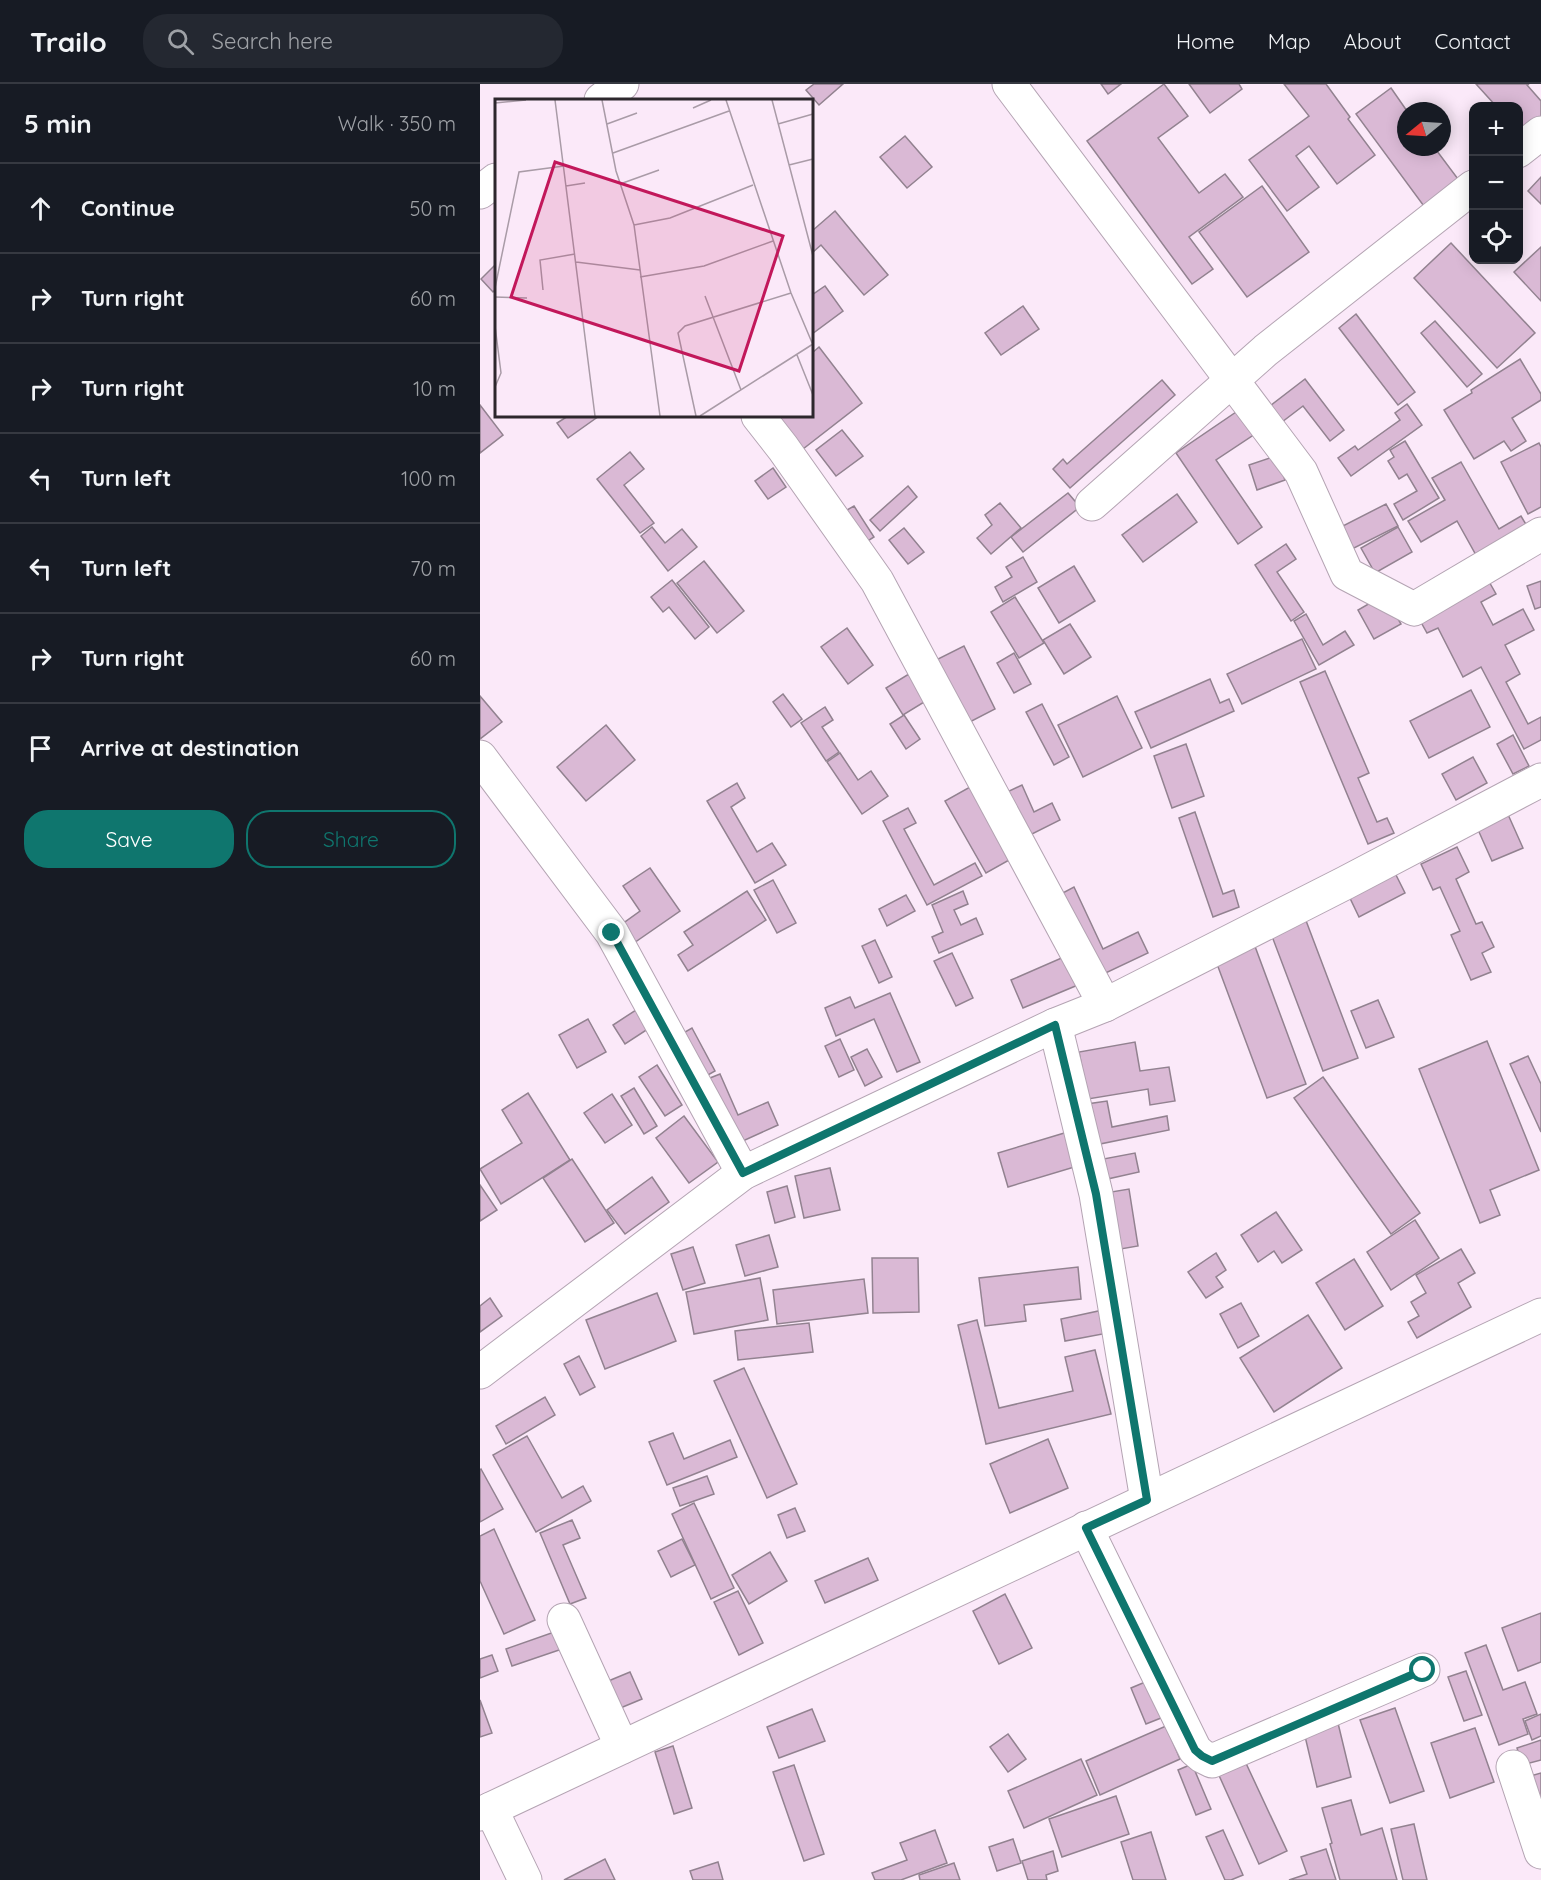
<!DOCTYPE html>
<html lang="en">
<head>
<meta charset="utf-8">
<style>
  :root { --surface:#171b24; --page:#242831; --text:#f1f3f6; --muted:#9ea1a6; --line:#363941; --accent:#0f766e }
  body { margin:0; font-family:Quicksand,sans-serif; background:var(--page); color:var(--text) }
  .controls { position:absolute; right:18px; top:18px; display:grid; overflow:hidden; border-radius:12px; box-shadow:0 3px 15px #0003 }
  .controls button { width:54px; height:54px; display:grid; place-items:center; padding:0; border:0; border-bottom:2px solid var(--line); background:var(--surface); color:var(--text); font:30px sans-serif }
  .compass { position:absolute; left:917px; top:18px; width:54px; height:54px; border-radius:50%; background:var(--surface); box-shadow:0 3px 15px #0003; rotate:252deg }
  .stop { position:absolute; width:18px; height:18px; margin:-14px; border:4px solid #0f766e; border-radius:50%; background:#fff }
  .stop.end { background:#0f766e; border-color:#fff; box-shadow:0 2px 6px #0008 }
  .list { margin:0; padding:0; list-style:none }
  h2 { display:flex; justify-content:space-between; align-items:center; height:78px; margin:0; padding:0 24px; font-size:26px }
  h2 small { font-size:20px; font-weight:400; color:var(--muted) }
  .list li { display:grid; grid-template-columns:39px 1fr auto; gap:18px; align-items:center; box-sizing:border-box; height:90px; padding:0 24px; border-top:2px solid var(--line) }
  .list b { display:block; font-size:22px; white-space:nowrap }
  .list em { font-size:20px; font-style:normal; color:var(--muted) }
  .actions { display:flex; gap:12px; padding:18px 24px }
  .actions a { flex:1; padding:14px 0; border:2px solid var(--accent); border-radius:24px; text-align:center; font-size:21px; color:var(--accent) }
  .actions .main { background:var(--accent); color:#fff }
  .icon { flex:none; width:33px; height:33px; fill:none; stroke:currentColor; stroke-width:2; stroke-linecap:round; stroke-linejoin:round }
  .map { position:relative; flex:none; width:1061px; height:1796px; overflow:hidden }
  header { display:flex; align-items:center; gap:36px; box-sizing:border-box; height:84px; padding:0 30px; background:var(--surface); border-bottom:2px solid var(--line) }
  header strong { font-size:28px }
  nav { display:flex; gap:33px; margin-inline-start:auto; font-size:21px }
  .search { width:420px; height:54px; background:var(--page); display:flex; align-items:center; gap:15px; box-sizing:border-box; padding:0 21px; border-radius:24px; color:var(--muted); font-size:22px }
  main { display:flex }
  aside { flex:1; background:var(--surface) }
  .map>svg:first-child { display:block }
  .building { fill:#dab9d5; stroke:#928290; stroke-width:1.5 }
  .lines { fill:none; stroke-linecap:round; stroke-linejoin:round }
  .minor-casing { stroke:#b4a4b3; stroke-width:35 }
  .minor { stroke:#fff; stroke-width:33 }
  .route { stroke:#0f766e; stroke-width:8 }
  .inset-road { fill:none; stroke:#a99ba7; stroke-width:1.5 }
  .view { fill:#c2185b; fill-opacity:0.15; stroke:#c2185b; stroke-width:3 }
  .inset-edge { fill:none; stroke:#2d272d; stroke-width:3 }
</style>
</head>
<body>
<header>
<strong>Trailo</strong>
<div class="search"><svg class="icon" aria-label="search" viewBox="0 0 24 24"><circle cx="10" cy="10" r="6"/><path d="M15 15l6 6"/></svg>Search here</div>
<nav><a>Home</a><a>Map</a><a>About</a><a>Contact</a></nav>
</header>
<main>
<aside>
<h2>5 min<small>Walk · 350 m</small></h2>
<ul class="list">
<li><svg class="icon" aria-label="ahead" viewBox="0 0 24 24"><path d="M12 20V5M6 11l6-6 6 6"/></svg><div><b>Continue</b></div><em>50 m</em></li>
<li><svg class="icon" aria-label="right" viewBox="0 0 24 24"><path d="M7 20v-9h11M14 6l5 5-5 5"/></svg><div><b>Turn right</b></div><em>60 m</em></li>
<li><svg class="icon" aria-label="right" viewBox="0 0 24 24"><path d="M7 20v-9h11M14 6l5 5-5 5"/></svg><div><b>Turn right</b></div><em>10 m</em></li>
<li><svg class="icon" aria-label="left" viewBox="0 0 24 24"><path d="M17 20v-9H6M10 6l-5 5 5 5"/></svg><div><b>Turn left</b></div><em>100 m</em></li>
<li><svg class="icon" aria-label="left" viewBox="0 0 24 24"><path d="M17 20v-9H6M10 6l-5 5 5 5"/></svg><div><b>Turn left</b></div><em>70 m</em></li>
<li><svg class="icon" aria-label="right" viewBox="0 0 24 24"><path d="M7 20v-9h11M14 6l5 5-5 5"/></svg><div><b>Turn right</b></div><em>60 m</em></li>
<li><svg class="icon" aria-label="arrive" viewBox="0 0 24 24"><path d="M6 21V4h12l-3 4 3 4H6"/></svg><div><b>Arrive at destination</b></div></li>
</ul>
<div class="actions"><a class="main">Save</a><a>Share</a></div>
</aside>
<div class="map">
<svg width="1061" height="1796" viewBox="0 0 1061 1796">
  <rect width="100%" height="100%" fill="#fbe9f9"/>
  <g class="building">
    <path d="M334 0H363L339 21 326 6Z"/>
    <path d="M621 0H641L628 10Z"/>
    <path d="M684 0 708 32 678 54 719 109 745 90 763 113 709 153 733 185 712 200 607 57Z"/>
    <path d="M709 0H759L762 5 730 29Z"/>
    <path d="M804 0H846L870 33 868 35 895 71 857 100 829 62 816 72 839 103 807 127 769 76 829 32Z"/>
    <path d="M996 0H1049L1047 1 1061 17V41L1038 48V22H1016Z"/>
    <path d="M911 4 927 27 926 63H954L984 103 949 129 876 30Z"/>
    <path d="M425 52 452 83 427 104 400 73Z"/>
    <path d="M1061 93V120L1048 107Z"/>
    <path d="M782 102 829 168 767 213 719 148Z"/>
    <path d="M355 127 408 191 384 211 341 161 333 168 332 166V147Z"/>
    <path d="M971 159 1055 249 1017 284 934 194Z"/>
    <path d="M1061 163V217L1034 188Z"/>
    <path d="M16 180V205L13 208 1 195Z"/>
    <path d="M345 202 363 227 332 250V211Z"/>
    <path d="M543 222 559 245 521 271 505 249Z"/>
    <path d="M876 230 935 308 918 321 859 244Z"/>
    <path d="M955 237 1002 290 987 303 941 249Z"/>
    <path d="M339 263 382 319 314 372 283 332H332V269Z"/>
    <path d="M1040 275 1061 310V316L1032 334 1046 357 1031 367 1024 357 994 375 964 326 992 309 991 306Z"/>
    <path d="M825 295 864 346 850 357 823 322 802 338 790 322Z"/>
    <path d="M682 296 695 311 590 404 573 385 583 375 587 380Z"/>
    <path d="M927 320 942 341 871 392 858 374 875 362 878 366 920 336 915 329Z"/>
    <path d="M0 321 23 351 0 369Z"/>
    <path d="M762 324 778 348 736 376 782 443 758 460 696 369Z"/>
    <path d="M88 332H119L88 354 77 339Z"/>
    <path d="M362 346 383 372 356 392 336 366Z"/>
    <path d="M925 357 959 414 923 436 914 420 937 407 927 390 919 395 908 377 914 373 910 366Z"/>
    <path d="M1059 359 1061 363V423L1048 430 1021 378Z"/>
    <path d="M150 368 164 385 144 401 174 439 160 449 117 395Z"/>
    <path d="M796 372 805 396 777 406 769 381Z"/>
    <path d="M981 378 1019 445 1041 432 1051 449 996 471 977 437 941 458 928 437 965 416 952 394Z"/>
    <path d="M293 384 306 403 288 415 275 397Z"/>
    <path d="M428 402 437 413 400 447 390 436Z"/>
    <path d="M588 409 600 423 543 468 531 453Z"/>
    <path d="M697 410 717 438 663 478 642 451Z"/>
    <path d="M520 419 541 444 511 470 497 454 512 441 505 431Z"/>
    <path d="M906 420 918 442 862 470 851 448Z"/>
    <path d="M374 422 394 453 380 462 360 430Z"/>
    <path d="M172 443 185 459 202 445 217 463 188 487 161 452Z"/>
    <path d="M918 443 932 468 895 489 881 464Z"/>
    <path d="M424 444 444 468 428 480 409 456Z"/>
    <path d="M806 460 816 475 797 488 824 528 811 537 775 481Z"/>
    <path d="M543 473 557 498 523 518 515 503 532 493 526 483Z"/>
    <path d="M224 477 264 527 237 549 197 499Z"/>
    <path d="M594 482 615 517 579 539 558 504Z"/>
    <path d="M1007 494 1016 510 1001 518 1013 541 1043 525 1054 546 1025 561 1040 590 1026 598 1048 640 1061 633V656L1044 665 1001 583 983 593 958 544 947 549 937 531Z"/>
    <path d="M192 496 229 543 215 555 189 523 183 528 171 513Z"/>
    <path d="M1061 497V523L1055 525 1047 502Z"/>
    <path d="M904 511 921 540 894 555 878 526Z"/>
    <path d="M535 513 564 559 539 574 511 528Z"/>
    <path d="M826 530 843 561 865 547 874 561 839 581 814 537Z"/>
    <path d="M590 540 611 573 584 590 563 556Z"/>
    <path d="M367 544 393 581 368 600 341 563Z"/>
    <path d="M822 555 836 585 762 620 747 590Z"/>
    <path d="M484 562 515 625 484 641 452 578Z"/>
    <path d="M534 569 551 600 534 609 517 579Z"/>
    <path d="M437 585 454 612 423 631 406 604Z"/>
    <path d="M845 587 889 689 878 694 897 738 907 734 914 749 888 760 820 598Z"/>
    <path d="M730 595 740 619 749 615 754 627 671 664 655 628Z"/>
    <path d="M991 606 1010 643 949 674 930 637Z"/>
    <path d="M303 610 322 635 311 643 293 618Z"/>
    <path d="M0 612 22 638 0 655Z"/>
    <path d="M637 612 662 664 603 693 578 641Z"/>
    <path d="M562 620 589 673 574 681 546 628Z"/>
    <path d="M345 623 353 636 342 643 359 668 346 677 321 639Z"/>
    <path d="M424 631 440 655 426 665 410 640Z"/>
    <path d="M126 641 155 676 106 717 77 683Z"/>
    <path d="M1033 651 1049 682 1033 690 1017 660Z"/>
    <path d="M706 660 724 712 692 724 674 672Z"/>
    <path d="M360 669 378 696 391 687 408 712 382 730 347 678Z"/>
    <path d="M993 673 1007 699 976 716 962 690Z"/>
    <path d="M257 699 265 714 251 723 277 768 292 759 306 781 275 799 227 717Z"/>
    <path d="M542 701 554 728 572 719 580 736 548 752 527 708Z"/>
    <path d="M490 703 531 775 506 789 465 717Z"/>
    <path d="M428 724 436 739 424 745 454 801 495 779 502 792 447 821 403 737Z"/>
    <path d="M1026 726 1043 764 1012 777 995 739Z"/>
    <path d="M715 728 743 810 754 806 759 823 733 833 699 734Z"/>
    <path d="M977 763 989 788 976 795 996 840 1002 838 1014 863 1002 869 1011 888 991 896 971 851 980 847 960 803 953 806 941 780Z"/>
    <path d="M170 784 200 827 151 861 138 843 160 827 143 802Z"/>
    <path d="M914 787 925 809 879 833 868 810Z"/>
    <path d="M293 796 316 839 297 849 274 806Z"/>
    <path d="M594 803 623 865 658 848 668 869 615 894 577 812Z"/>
    <path d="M267 807 286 836 208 887 198 871 213 861 204 848Z"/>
    <path d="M483 807 488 820 474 826 481 841 496 834 503 850 459 869 452 853 463 848 452 821Z"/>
    <path d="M426 811 435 827 407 842 399 825Z"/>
    <path d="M825 834 878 974 843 987 790 847Z"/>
    <path d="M395 856 412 893 399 899 382 862Z"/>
    <path d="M773 857 826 1000 787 1014 734 872Z"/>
    <path d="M472 869 493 914 476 922 454 877Z"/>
    <path d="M593 869 605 898 543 924 531 896Z"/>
    <path d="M410 909 440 978 417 988 394 935 356 952 345 924 370 913 375 924Z"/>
    <path d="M898 916 914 953 886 964 871 927Z"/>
    <path d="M159 924 171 943 145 960 133 941Z"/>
    <path d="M108 935 126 968 97 984 79 951Z"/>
    <path d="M212 944 235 987 221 995 198 952Z"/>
    <path d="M360 955 374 986 359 993 345 962Z"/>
    <path d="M1007 957 1059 1086 1010 1106 1020 1131 1000 1139 939 985Z"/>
    <path d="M655 958 660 987 689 983 695 1017 670 1021 668 1005 608 1015 599 968Z"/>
    <path d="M387 965 402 993 385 1002 371 973Z"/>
    <path d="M1048 972 1061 1000V1048L1030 980Z"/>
    <path d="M177 981 202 1021 185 1032 159 993Z"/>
    <path d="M240 990 258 1031 288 1018 298 1041 254 1061 225 996Z"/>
    <path d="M843 993 940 1129 911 1150 814 1014Z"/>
    <path d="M154 1004 177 1042 164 1050 141 1012Z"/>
    <path d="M48 1009 90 1076 21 1120 0 1085 42 1059 22 1026Z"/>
    <path d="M132 1010 152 1041 125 1059 104 1029Z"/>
    <path d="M627 1017 632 1043 687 1032 689 1046 615 1061 607 1020Z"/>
    <path d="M204 1032 238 1078 209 1099 176 1054Z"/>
    <path d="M591 1047 601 1081 528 1103 518 1069Z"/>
    <path d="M655 1069 659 1088 623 1096 618 1076Z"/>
    <path d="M92 1075 134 1139 105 1158 63 1094Z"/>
    <path d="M350 1084 360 1126 324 1134 315 1092Z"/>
    <path d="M172 1093 189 1118 145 1150 127 1126Z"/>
    <path d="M0 1101 17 1126 0 1137Z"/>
    <path d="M307 1102 315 1133 295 1139 287 1108Z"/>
    <path d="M649 1105 658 1162 635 1166 625 1109Z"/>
    <path d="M796 1128 822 1166 802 1179 794 1167 778 1178 761 1151Z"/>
    <path d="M935 1136 959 1174 911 1206 887 1168Z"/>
    <path d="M289 1151 298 1183 265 1192 256 1161Z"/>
    <path d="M213 1163 225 1199 203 1206 191 1170Z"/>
    <path d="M981 1165 995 1189 978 1199 991 1223 937 1254 928 1238 939 1232 931 1218 946 1209 936 1191Z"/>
    <path d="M736 1169 746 1186 736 1193 743 1203 726 1214 708 1188Z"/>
    <path d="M392 1174H438L439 1228 393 1229Z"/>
    <path d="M874 1175 903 1222 865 1246 836 1199Z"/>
    <path d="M598 1183 601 1215 544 1221 546 1237 505 1242 499 1194Z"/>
    <path d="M280 1194 288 1236 214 1250 206 1208Z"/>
    <path d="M384 1195 388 1229 297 1240 293 1206Z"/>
    <path d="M177 1209 196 1257 125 1285 106 1236Z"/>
    <path d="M10 1214 22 1232 0 1248V1222Z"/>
    <path d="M761 1219 779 1252 758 1264 740 1230Z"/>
    <path d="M623 1226 628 1249 585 1257 581 1235Z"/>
    <path d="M828 1231 862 1284 794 1328 760 1274Z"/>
    <path d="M497 1236 519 1324 593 1307 585 1273 615 1266 631 1330 506 1360 478 1241Z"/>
    <path d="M329 1239 333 1268 258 1276 255 1247Z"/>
    <path d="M99 1272 115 1303 100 1311 84 1280Z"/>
    <path d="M264 1284 317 1400 287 1414 234 1297Z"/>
    <path d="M65 1313 75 1331 26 1360 16 1342Z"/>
    <path d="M193 1349 204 1375 250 1356 257 1373 187 1401 169 1358Z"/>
    <path d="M47 1352 82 1414 103 1402 111 1417 56 1448 13 1371Z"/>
    <path d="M568 1355 588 1404 530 1429 510 1380Z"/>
    <path d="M1 1385 23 1425 0 1438V1386Z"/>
    <path d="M227 1392 234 1410 200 1422 193 1404Z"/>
    <path d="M214 1419 254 1504 231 1515 192 1430Z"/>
    <path d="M315 1424 325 1447 307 1454 298 1431Z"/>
    <path d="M92 1436 100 1454 83 1461 106 1514 90 1520 60 1449Z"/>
    <path d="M14 1445 55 1536 24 1550 0 1497V1452Z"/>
    <path d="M202 1455 215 1481 191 1493 178 1467Z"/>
    <path d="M290 1468 307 1497 269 1520 252 1491Z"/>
    <path d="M388 1474 398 1496 345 1519 335 1497Z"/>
    <path d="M258 1507 283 1559 259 1571 234 1518Z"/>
    <path d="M525 1510 552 1564 519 1580 493 1527Z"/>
    <path d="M1061 1529V1578L1038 1587 1022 1544Z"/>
    <path d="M80 1546 85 1564 32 1582 26 1565Z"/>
    <path d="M1006 1561 1023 1606 1045 1598 1057 1630 1043 1635 1048 1650 1019 1661 985 1569Z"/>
    <path d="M12 1571 18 1587 0 1594V1575Z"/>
    <path d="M986 1587 1002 1631 984 1637 968 1593Z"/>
    <path d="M150 1588 162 1615 138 1625 126 1598Z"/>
    <path d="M670 1596 686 1632 666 1640 651 1604Z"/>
    <path d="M0 1616 12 1649 0 1653Z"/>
    <path d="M915 1624 944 1707 910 1719 880 1636Z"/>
    <path d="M332 1625 345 1657 299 1674 287 1643Z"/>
    <path d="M1061 1630V1652L1052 1656 1045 1637Z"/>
    <path d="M857 1635 871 1693 837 1703 824 1648Z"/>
    <path d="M686 1642 700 1675 620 1711 606 1677Z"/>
    <path d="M995 1644 1014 1698 970 1714 951 1659Z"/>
    <path d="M528 1650 546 1675 528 1688 510 1663Z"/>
    <path d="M1061 1656V1676L1042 1681 1037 1664Z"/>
    <path d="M193 1662 212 1724 194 1730 175 1668Z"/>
    <path d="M601 1675 617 1711 544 1744 528 1707Z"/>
    <path d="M764 1675 807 1767 779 1780 737 1687Z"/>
    <path d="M712 1680 731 1725 716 1731 698 1686Z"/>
    <path d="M314 1681 344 1770 324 1777 293 1688Z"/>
    <path d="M1061 1689V1736L1047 1693Z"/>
    <path d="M636 1712 649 1750 582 1773 569 1735Z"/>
    <path d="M871 1716 881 1751 902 1744 917 1796H860L850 1760 852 1759 842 1724Z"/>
    <path d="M934 1740 947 1796H923L911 1745Z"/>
    <path d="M455 1746 467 1779 421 1796H395L392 1789 427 1776 420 1759Z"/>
    <path d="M743 1746 763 1791 751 1796H745L726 1753Z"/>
    <path d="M671 1748 686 1796H653L641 1758Z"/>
    <path d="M533 1755 541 1779 517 1787 509 1763Z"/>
    <path d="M846 1765 856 1796H809L827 1790 821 1773Z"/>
    <path d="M573 1767 578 1787 566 1791 567 1796H548L542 1777Z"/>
    <path d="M125 1775 135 1796H84Z"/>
    <path d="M238 1778 243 1796H213L210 1787Z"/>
    <path d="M474 1779 480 1796H440L439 1791Z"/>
  </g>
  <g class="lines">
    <defs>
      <g id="minor">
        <path d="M529 0 821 388 867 490 934 525 1061 450"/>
        <path d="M121 16 142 0"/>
        <path d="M1038 67 1061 49"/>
        <path d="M0 108 16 96"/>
        <path d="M278 332 303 364 397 497 625 921"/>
        <path d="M612 420 786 266 993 103"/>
        <path d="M0 673 132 849 263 1089"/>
        <path d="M575 941 616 1110 667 1416"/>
        <path d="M0 1288 263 1089 575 941 625 921 865 799 1061 696"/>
        <path d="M606 1444 715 1666 722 1672 732 1677 943 1586"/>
        <path d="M84 1536 142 1663"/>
        <path d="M1033 1683 1061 1768"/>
        <path d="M11 1725 45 1796"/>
        <path d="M0 1730 1061 1231"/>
      </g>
    </defs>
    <use href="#minor" class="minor-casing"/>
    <use href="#minor" class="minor"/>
  </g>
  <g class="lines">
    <path class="route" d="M132 849 263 1089 575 941 616 1110 667 1416 606 1444 715 1666 722 1672 732 1677 943 1586"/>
  </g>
  <g transform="translate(15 15)">
    <rect width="318" height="318" fill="#fbe9f9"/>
    <path class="inset-road" d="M60 1 100 317M107 1 121 72 139 126 165 317M231 1 296 194 318 246M277 1 318 157M0 4 31 1M198 9 216 1M112 25 142 14M283 25 318 15M118 54 234 12M294 66 318 60M125 85 164 71M71 87 90 84M139 126 175 119 258 86M81 163 145 171M145 178 209 167 278 142M0 189 24 73 69 67M48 191 45 161 80 155M210 197 246 291M0 198 32 199M0 227 6 274 0 288M302 256 318 296M201 317 183 234 190 227 296 194M205 317 318 245"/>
    <path class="view" d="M60 63 288 137 244 272 16 198Z"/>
    <rect width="318" height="318" class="inset-edge"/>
  </g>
</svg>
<div class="controls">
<button>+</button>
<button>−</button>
<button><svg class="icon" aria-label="locate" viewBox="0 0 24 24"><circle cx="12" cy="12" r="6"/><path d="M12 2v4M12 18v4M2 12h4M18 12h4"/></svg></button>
</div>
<svg class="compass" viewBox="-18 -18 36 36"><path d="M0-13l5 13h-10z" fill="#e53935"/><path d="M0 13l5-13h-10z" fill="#9ea1a6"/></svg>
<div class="stop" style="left:943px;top:1586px"></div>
<div class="stop end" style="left:132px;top:849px"></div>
</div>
</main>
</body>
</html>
